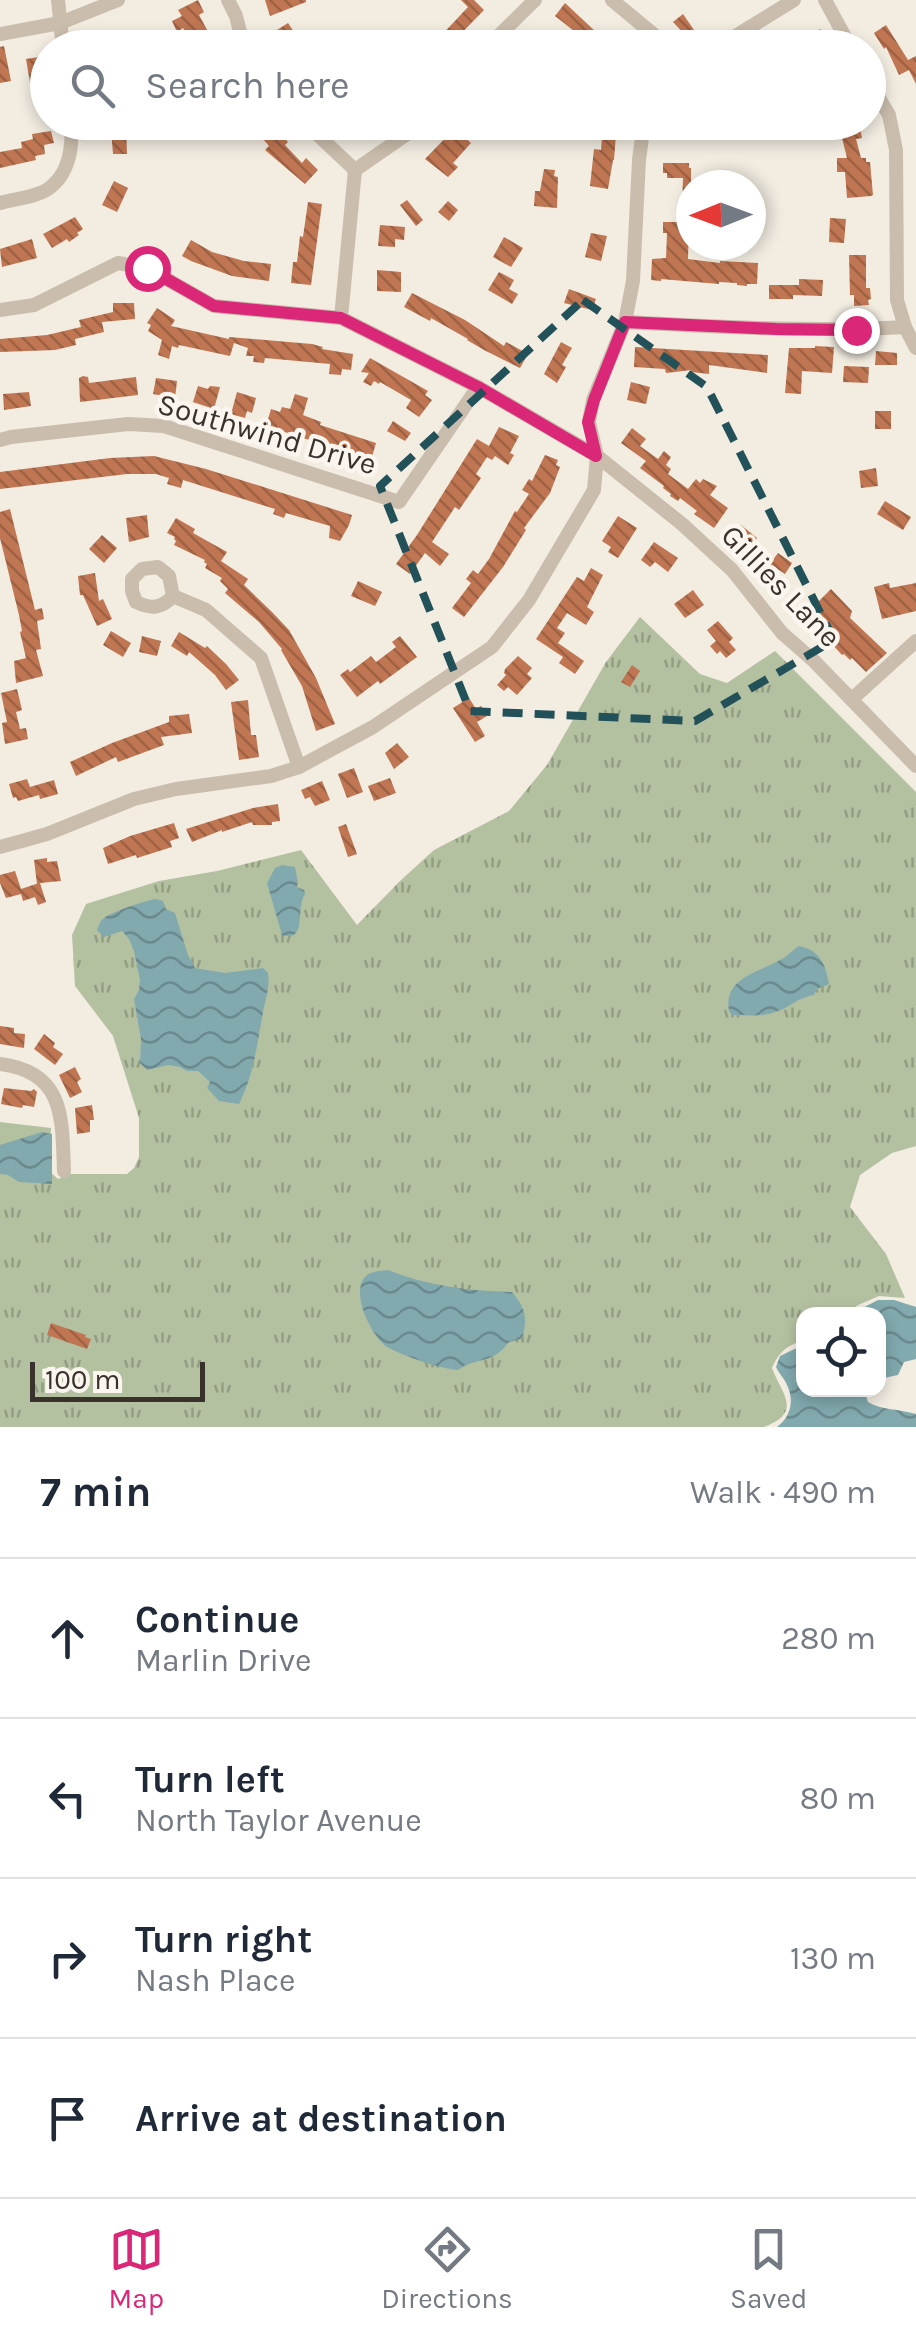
<!DOCTYPE html>
<html lang="en">
<head>
<meta charset="utf-8">
<style>
  :root { --surface:#fff; --page:#f6f6f7; --text:#1f2937; --muted:#747a83; --line:#e0e1e3; --accent:#db2777 }
  body { margin:0; font-family:Karla,sans-serif; background:var(--page); color:var(--text) }
  .controls { position:absolute; right:30px; bottom:30px; display:grid; overflow:hidden; border-radius:20px; box-shadow:0 5px 15px #0003 }
  .controls button { width:90px; height:90px; display:grid; place-items:center; padding:0; border:0; border-bottom:2px solid var(--line); background:var(--surface); color:var(--text); font:50px sans-serif }
  .compass { position:absolute; left:676px; top:170px; width:90px; height:90px; border-radius:50%; background:var(--surface); box-shadow:0 5px 15px #0003; rotate:269deg }
  .scale { position:absolute; left:30px; bottom:25px; width:175px; box-sizing:border-box; padding-left:10px; border:5px solid #39312b; border-top:0; font-size:28px; line-height:35px; white-space:nowrap; color:#39312b; -webkit-text-stroke:8px #faf5ee; paint-order:stroke }
  .stop { position:absolute; width:30px; height:30px; margin:-22px; border:8px solid #db2777; border-radius:50%; background:#fff }
  .stop.end { background:#db2777; border-color:#fff; box-shadow:0 2px 10px #0008 }
  .list { margin:0; padding:0; list-style:none }
  h2 { display:flex; justify-content:space-between; align-items:center; height:130px; margin:0; padding:0 40px; font-size:42px }
  h2 small { font-size:32px; font-weight:400; color:var(--muted) }
  .list li { display:grid; grid-template-columns:65px 1fr auto; gap:30px; align-items:center; box-sizing:border-box; height:160px; padding:0 40px; border-top:2px solid var(--line) }
  .list b { display:block; font-size:38px; white-space:nowrap }
  .list p { margin:0; font-size:32px; white-space:nowrap; color:var(--muted) }
  .list em { font-size:32px; font-style:normal; color:var(--muted) }
  .icon { flex:none; width:55px; height:55px; fill:none; stroke:currentColor; stroke-width:2; stroke-linecap:round; stroke-linejoin:round }
  .map { position:relative; flex:none; width:916px; height:1427px; overflow:hidden }
  .search { position:absolute; background:var(--surface); box-shadow:0 5px 15px #0003; left:30px; right:30px; top:30px; height:110px; display:flex; align-items:center; gap:25px; box-sizing:border-box; padding:0 35px; border-radius:55px; color:var(--muted); font-size:38px }
  .sheet { height:770px; background:var(--surface) }
  nav { display:flex; justify-content:space-around; align-items:center; box-sizing:border-box; height:140px; border-top:2px solid var(--line); background:var(--surface); font-size:28px; color:var(--muted) }
  nav a { display:grid; justify-items:center; gap:5px }
  nav .on { color:var(--accent) }
  .map>svg:first-child { display:block }
  .grass { fill:url(#grass-tufts) }
  .water { fill:url(#water-waves) }
  .building { fill:url(#building-back-hatch) }
  .lines { fill:none; stroke-linecap:round; stroke-linejoin:round }
  .minor { stroke:#cabdad; stroke-width:14 }
  .route { stroke:#db2777; stroke-width:12 }
  .marked { fill:none; stroke:#235159; stroke-width:8; stroke-dasharray:20 12; stroke-linejoin:round }
  .labels { text-anchor:middle; stroke-width:9; stroke-linejoin:round; paint-order:stroke }
  .street-label { font-size:30px; fill:#39312b; stroke:#faf5ee }
</style>
</head>
<body>
<div class="map">
<svg width="916" height="1427" viewBox="0 0 916 1427">
  <defs>
    <pattern id="grass-tufts" width="24" height="20" patternUnits="userSpaceOnUse" patternTransform="scale(2.5)"><rect width="24" height="20" fill="#b4c1a1"/><path d="M3 7l-1-3M5 7V3M7 7l1-3M15 17l-1-3M17 17v-4M19 17l1-3" fill="none" stroke="#939d83"/></pattern>
    <pattern id="water-waves" width="16" height="10" patternUnits="userSpaceOnUse" patternTransform="scale(2.5)"><rect width="16" height="10" fill="#81a9ae"/><path d="M0 5q4-4 8 0t8 0" fill="none" stroke="#6b8a8e"/></pattern>
    <pattern id="building-back-hatch" width="6" height="6" patternUnits="userSpaceOnUse" patternTransform="scale(2.5)"><rect width="6" height="6" fill="#c07652"/><path d="M-1 5l2 2M0 0l6 6M5-1l2 2" fill="none" stroke="#9d6144"/></pattern>
  </defs>
  <rect width="100%" height="100%" fill="#f2ece1"/>
  <path class="grass" d="M640 617 700 674 727 683 775 651 916 792V1146L892 1153 860 1175 850 1207 886 1254 905 1298 879 1296 858 1305 846 1314H804L803 1341C787 1345 779 1352 772 1368 781 1393 804 1412 764 1427H0V1122L51 1128 48 1170 58 1179 70 1174H127L134 1168 139 1157V1118L113 1036 75 986 72 935 86 904 159 881 217 871 301 850 357 925 400 881 434 850 509 811 547 765 606 662Z"/>
  <g class="water">
    <path d="M282 865 295 867 298 882 297 887 304 890 305 894C295 908 308 943 282 935L267 883 275 868Z"/>
    <path d="M156 899 163 901 166 909 175 913 188 955 195 968 225 973 263 968 268 973C270 987 266 998 263 1012 257 1045 254 1074 239 1104L219 1101 207 1088 210 1082 198 1071H187L180 1067 168 1065 147 1070 140 1063 141 1039 134 999 139 990 140 980 134 951 129 939 122 931 104 937 97 930C100 923 100 920 107 916 115 911 147 900 156 899Z"/>
    <path d="M799 946C820 950 826 965 829 984L817 989 814 995C794 999 792 1007 775 1012 763 1017 746 1015 732 1015L729 1011C723 979 756 973 778 961 787 957 791 951 799 946Z"/>
    <path d="M42 1132 52 1134V1184L19 1182 8 1175 0 1174V1145Z"/>
    <path d="M388 1270C428 1286 469 1291 512 1292 525 1307 529 1320 521 1339L509 1342C491 1366 477 1356 458 1370 440 1369 405 1356 389 1348 372 1339 350 1293 365 1277 370 1271 380 1271 388 1270Z"/>
    <path d="M878 1300H894L916 1307V1359L904 1362 898 1375 879 1379 878 1314H851Z"/>
    <path d="M803 1345 804 1390H864L868 1402C880 1410 900 1409 916 1414V1427H777C792 1416 795 1398 785 1381 782 1376 778 1372 776 1367L780 1356Z"/>
  </g>
  <g class="building">
    <path d="M198 0 204 12 199 15 217 48H206L204 44 199 47 196 42 193 44 183 28 177 32 172 21 182 16 178 10Z"/>
    <path d="M265 0H306V2L270 16Z"/>
    <path d="M461 0H474L484 10 447 48 438 39 468 7Z"/>
    <path d="M565 3 595 31 582 47 569 36 574 31 555 16Z"/>
    <path d="M683 14 694 30 686 36 673 22Z"/>
    <path d="M288 23 298 38 287 46 277 30Z"/>
    <path d="M886 25 908 60 916 56V84L909 70 899 75 886 47 884 49 874 33Z"/>
    <path d="M820 29 829 42 820 48H788Z"/>
    <path d="M123 33 125 48H95L94 43 114 39 113 35Z"/>
    <path d="M4 46 11 81 0 83V47Z"/>
    <path d="M39 57 44 81 41 82 43 92 32 94 26 59Z"/>
    <path d="M248 122H270L288 142 285 145 302 163 306 158 318 170 305 184 265 150 269 146Z"/>
    <path d="M603 122H617L614 160H613L608 189 590 186 594 149 601 150Z"/>
    <path d="M751 122H770L747 137 742 128Z"/>
    <path d="M838 122H859L862 138 856 139 861 158H866V162H870L873 195 871 196 847 198 845 172H837V158H847Z"/>
    <path d="M111 128H126L127 154H113Z"/>
    <path d="M455 128 471 143 453 163 458 167 448 177 425 159Z"/>
    <path d="M51 131 54 143 44 145 45 154 35 156 36 160 0 168V152L22 148 21 142 33 139 32 134Z"/>
    <path d="M663 163H689V168H691V209H682L683 178H667V173H663Z"/>
    <path d="M544 169 555 170 554 176 558 177 557 208 534 206 535 191H540Z"/>
    <path d="M114 181 128 188 117 212 102 205Z"/>
    <path d="M407 200 423 220 416 226 400 205Z"/>
    <path d="M448 201 458 210 449 221 438 212Z"/>
    <path d="M308 202 322 204 311 285 291 283 293 262H297L300 236 303 237Z"/>
    <path d="M75 217 83 229 77 233 79 235 69 242 67 239 52 248 43 234Z"/>
    <path d="M830 218 846 219 844 243 829 242Z"/>
    <path d="M663 222H689L688 259 720 263V261L758 263 757 284H747V286L737 285V283L719 282V284L661 279V281L651 280 652 259 666 258 667 233H663Z"/>
    <path d="M380 225 405 227 404 240 395 239V247L378 246Z"/>
    <path d="M591 233 607 236 601 261 585 257Z"/>
    <path d="M504 237 523 248 511 267 493 257Z"/>
    <path d="M32 239 37 258 2 267 0 249Z"/>
    <path d="M191 240 212 252 244 261 271 264 269 281 232 276 191 261 182 256Z"/>
    <path d="M849 255H866V288H870L871 299 868 300 869 305 854 306V295H850Z"/>
    <path d="M377 270 401 272V292L377 291Z"/>
    <path d="M499 272 514 280 509 289 518 294 512 304 488 290Z"/>
    <path d="M799 279 823 280 822 296 793 295V299H769V285H799Z"/>
    <path d="M569 289 596 299 592 310 564 303Z"/>
    <path d="M412 293 465 320 504 346 506 342 528 354 520 368 484 350 467 340 468 339 431 318 430 321 404 307Z"/>
    <path d="M113 303H134L135 319 102 322 104 332 75 339 76 345 55 350 0 352V339L47 335 81 327 79 320 113 312Z"/>
    <path d="M157 308 175 320 171 326 229 339V337L312 344 323 347 322 349 353 354 351 370 342 369 341 375 329 374 330 364 265 358 264 363 253 362 254 356H246L248 348 234 343 230 356 179 345 178 348 172 346 169 359 158 355 162 340 148 331 151 325 147 323Z"/>
    <path d="M561 342 572 348 562 365 566 367 557 383 544 374Z"/>
    <path d="M815 346 834 347 832 373 802 371 801 394 785 393 789 348H815Z"/>
    <path d="M635 347 768 355 767 373 709 365V374L691 372V370L666 373 665 369 634 367Z"/>
    <path d="M876 351 897 353V365H875Z"/>
    <path d="M370 358 428 391 425 395 432 400 419 417 406 408 411 400 380 382 379 384 374 381 371 386 363 382 369 373 361 372Z"/>
    <path d="M844 366 869 367 868 383 843 382Z"/>
    <path d="M83 376 88 377 89 383 136 377 138 395 80 402 79 378Z"/>
    <path d="M156 378 177 381 175 398 153 394Z"/>
    <path d="M631 382 650 387 646 404 627 400Z"/>
    <path d="M198 386 208 389 210 386 220 387 214 409 193 402Z"/>
    <path d="M29 392 31 406 4 410 3 394Z"/>
    <path d="M237 392 256 398 252 413 247 411 245 418 231 414Z"/>
    <path d="M295 394 308 398 303 415 321 422 320 425 376 443 371 460 266 426 271 409 280 412 282 407 290 409Z"/>
    <rect x="875" y="411" width="16" height="18"/>
    <path d="M393 421 411 433 405 441 387 431Z"/>
    <path d="M499 427 519 436 510 453 514 455 508 465 495 456 492 460 487 457 476 474 481 478 459 510 455 507 432 542 449 554 440 566 425 553 410 574 396 564 417 535 477 439 489 446Z"/>
    <path d="M632 428 646 439 640 446 658 459 664 451 671 457 666 465 671 469 668 474 688 489 696 479 700 483 703 479 717 486 710 495 728 508 714 528 694 514 697 511 680 498 678 501 670 496 671 494 663 488 664 486 640 468 646 461 621 443Z"/>
    <path d="M545 455 558 460 556 465 560 467 550 493 524 528 526 530 503 567 464 617 452 608 471 583 466 579 473 570 478 574 489 559 515 511 517 512 529 494 522 490 529 479 532 481Z"/>
    <path d="M154 456 206 469 352 515 349 525 340 541 329 538 330 526 286 513 284 518 273 514 275 509 183 480 181 488 167 484 169 478 156 474H127L0 489V472L110 458Z"/>
    <path d="M876 468 878 486 861 488 859 471Z"/>
    <path d="M885 501 911 517 903 530 877 514Z"/>
    <path d="M10 509 35 610 42 608 44 619 37 621 41 649 36 650 43 676 16 683 14 661 26 658 20 632 22 631 19 615 0 538V512Z"/>
    <path d="M147 515 149 537 129 542 126 518Z"/>
    <path d="M618 516 637 528 618 558 608 552 611 547 602 541Z"/>
    <path d="M176 518 195 529 193 533 227 552 221 561 248 579 244 585 272 612 289 630 316 678 335 724 316 731 302 686 281 650 282 649 259 622 225 593 228 589 220 581 222 578 205 568 207 564 204 562 205 560 174 545 176 541 174 539 175 537 167 533Z"/>
    <path d="M741 525 757 538 750 548 745 544 744 546 731 536Z"/>
    <path d="M102 535 117 548 104 563 89 549Z"/>
    <path d="M654 542 678 558 668 572 655 562 650 567 641 560Z"/>
    <path d="M778 553 792 563 785 574 770 564Z"/>
    <path d="M591 568 603 575 587 607 594 612 586 625 567 613 557 628 565 633 558 643 584 661 575 674 559 663 563 657 536 639 577 577 584 581Z"/>
    <path d="M95 573 99 601 103 599 112 619 97 626 83 595H80L78 576Z"/>
    <path d="M358 581 382 592 375 606 351 596Z"/>
    <path d="M889 583 890 588 916 583V611L882 619 874 587Z"/>
    <path d="M831 589 852 611 850 618 887 653 866 672 852 658 850 660 844 654 842 655 831 643 833 641 827 635 833 630 812 608Z"/>
    <path d="M693 590 704 605 685 618 674 604Z"/>
    <path d="M718 621 733 638 729 642 736 650 726 658 720 651 717 654 710 646 716 641 707 630Z"/>
    <path d="M111 631 131 643 123 657 103 645Z"/>
    <path d="M179 632 205 648 207 646 226 664 239 680 226 690 215 675 189 652 187 656 171 646Z"/>
    <path d="M142 636 161 641 157 656 139 652Z"/>
    <path d="M400 636 417 657 380 684 378 681 357 697 340 675 348 669 350 672 371 656 376 662 396 647 392 642Z"/>
    <path d="M518 656 532 668 527 674 532 678 517 695 508 687 504 691 497 685 506 675 504 673 505 669Z"/>
    <path d="M632 665 640 671 630 687 621 682Z"/>
    <path d="M17 689 22 710 16 712 20 729 26 728 28 739 5 744 2 723 7 722 1 693Z"/>
    <path d="M469 698 476 709 481 706 487 716 477 722 485 736 475 742 453 708Z"/>
    <path d="M248 700 251 735H256L259 757 239 760 231 702Z"/>
    <path d="M189 714 192 733 161 737 164 745 118 762 116 757 76 776 70 762 112 743 169 722V716Z"/>
    <path d="M397 743 409 757 394 769 385 753Z"/>
    <path d="M354 768 363 792 347 798 338 774Z"/>
    <path d="M390 778 396 793 374 801 368 786Z"/>
    <path d="M27 779 30 787 54 780 58 794 40 799 39 795 18 801 16 797 13 798 9 784Z"/>
    <path d="M322 781 330 800 315 806 310 797 305 799 301 790Z"/>
    <path d="M278 804 280 821 272 822V825H253L252 822 222 832V830L192 842 186 829 253 808Z"/>
    <path d="M174 823 179 838 170 841 172 847 137 858 136 855 108 864 103 848 130 836Z"/>
    <path d="M346 824 357 854 348 857 338 827Z"/>
    <path d="M47 858V862L57 861 61 881 40 883 46 902 38 905 35 897 23 901 21 894 6 898 0 883V875L15 871 21 889 39 883 37 884 34 860Z"/>
    <path d="M0 1026 14 1028V1033L25 1034 24 1048 0 1044Z"/>
    <path d="M44 1034 55 1043 53 1047 63 1054 55 1065 34 1049Z"/>
    <path d="M75 1067 81 1079 77 1082 82 1092 70 1098 59 1075Z"/>
    <path d="M4 1088 31 1091 34 1089 37 1092 34 1107 23 1105 22 1108 1 1104Z"/>
    <path d="M92 1105 94 1120H90V1132L77 1134 75 1108Z"/>
    <path d="M51 1323 86 1335 85 1337 91 1339 87 1349 47 1335Z"/>
  </g>
  <g class="lines">
    <g class="minor">
      <path d="M58 0 63 48"/>
      <path d="M228 0 236 16 244 48"/>
      <path d="M612 0 670 48"/>
      <path d="M825 0 851 48"/>
      <path d="M0 34 60 23 118 0"/>
      <path d="M486 48 535 0"/>
      <path d="M716 48 794 0"/>
      <path d="M868 79 889 115 896 150 897 300 905 327 916 348"/>
      <path d="M304 122 355 170"/>
      <path d="M355 170 407 134 416 122"/>
      <path d="M0 203C14 199 36 197 48 189 70 174 73 147 71 122"/>
      <path d="M0 310 34 305 118 263 147 268 214 306 341 318 478 387 597 456 682 524 732 570 782 633 814 661 916 766"/>
      <path d="M341 318 355 170"/>
      <path d="M625 322C719 327 812 332 905 327"/>
      <path d="M0 440 11 437 128 424 164 426 399 502 478 387"/>
      <path d="M173 596 169 576 158 567 142 569 132 579V591L136 602C151 609 161 609 173 596L206 610 261 658 299 767"/>
      <path d="M852 699 916 641"/>
      <path d="M0 847 47 834 134 799 176 789 271 776 299 767 373 727 492 647 529 600 594 490 597 456 589 422 593 400 625 322 633 281 639 160 644 122"/>
      <path d="M0 1064C65 1072 62 1118 64 1171"/>
    </g>
  </g>
  <g class="lines">
    <path class="route" d="M147 268 214 306 341 318 478 387 596 456 588 422 594 400 625 322 776 329 856 330"/>
  </g>
  <path class="marked" d="M583 300 707 387 834 640 695 721 470 711 380 486Z"/>
  <g class="labels">
    <g class="street-label">
      <text transform="translate(267 434) rotate(16)" y="10">Southwind Drive</text>
      <text transform="translate(781 586) rotate(46)" y="10">Gillies Lane</text>
    </g>
  </g>
</svg>
<div class="controls">
<button><svg class="icon" aria-label="locate" viewBox="0 0 24 24"><circle cx="12" cy="12" r="6"/><path d="M12 2v4M12 18v4M2 12h4M18 12h4"/></svg></button>
</div>
<svg class="compass" viewBox="-18 -18 36 36"><path d="M0-13l5 13h-10z" fill="#e53935"/><path d="M0 13l5-13h-10z" fill="#747a83"/></svg>
<div class="scale">100 m</div>
<div class="stop" style="left:147px;top:268px"></div>
<div class="stop end" style="left:856px;top:330px"></div>
<div class="search"><svg class="icon" aria-label="search" viewBox="0 0 24 24"><circle cx="10" cy="10" r="6"/><path d="M15 15l6 6"/></svg>Search here</div>
</div>
<section class="sheet">
<h2>7 min<small>Walk · 490 m</small></h2>
<ul class="list">
<li><svg class="icon" aria-label="ahead" viewBox="0 0 24 24"><path d="M12 20V5M6 11l6-6 6 6"/></svg><div><b>Continue</b><p>Marlin Drive</p></div><em>280 m</em></li>
<li><svg class="icon" aria-label="left" viewBox="0 0 24 24"><path d="M17 20v-9H6M10 6l-5 5 5 5"/></svg><div><b>Turn left</b><p>North Taylor Avenue</p></div><em>80 m</em></li>
<li><svg class="icon" aria-label="right" viewBox="0 0 24 24"><path d="M7 20v-9h11M14 6l5 5-5 5"/></svg><div><b>Turn right</b><p>Nash Place</p></div><em>130 m</em></li>
<li><svg class="icon" aria-label="arrive" viewBox="0 0 24 24"><path d="M6 21V4h12l-3 4 3 4H6"/></svg><div><b>Arrive at destination</b></div></li>
</ul>
</section>
<nav>
<a class="on"><svg class="icon" aria-label="map" viewBox="0 0 24 24"><path d="M3 6l6-2 6 2 6-2v14l-6 2-6-2-6 2zM9 4v14M15 6v14"/></svg>Map</a>
<a><svg class="icon" aria-label="directions" viewBox="0 0 24 24"><path d="M12 3l9 9-9 9-9-9zM9 14v-3h6M13 9l2 2-2 2"/></svg>Directions</a>
<a><svg class="icon" aria-label="saved" viewBox="0 0 24 24"><path d="M7 4h10v16l-5-4-5 4z"/></svg>Saved</a>
</nav>
</body>
</html>
